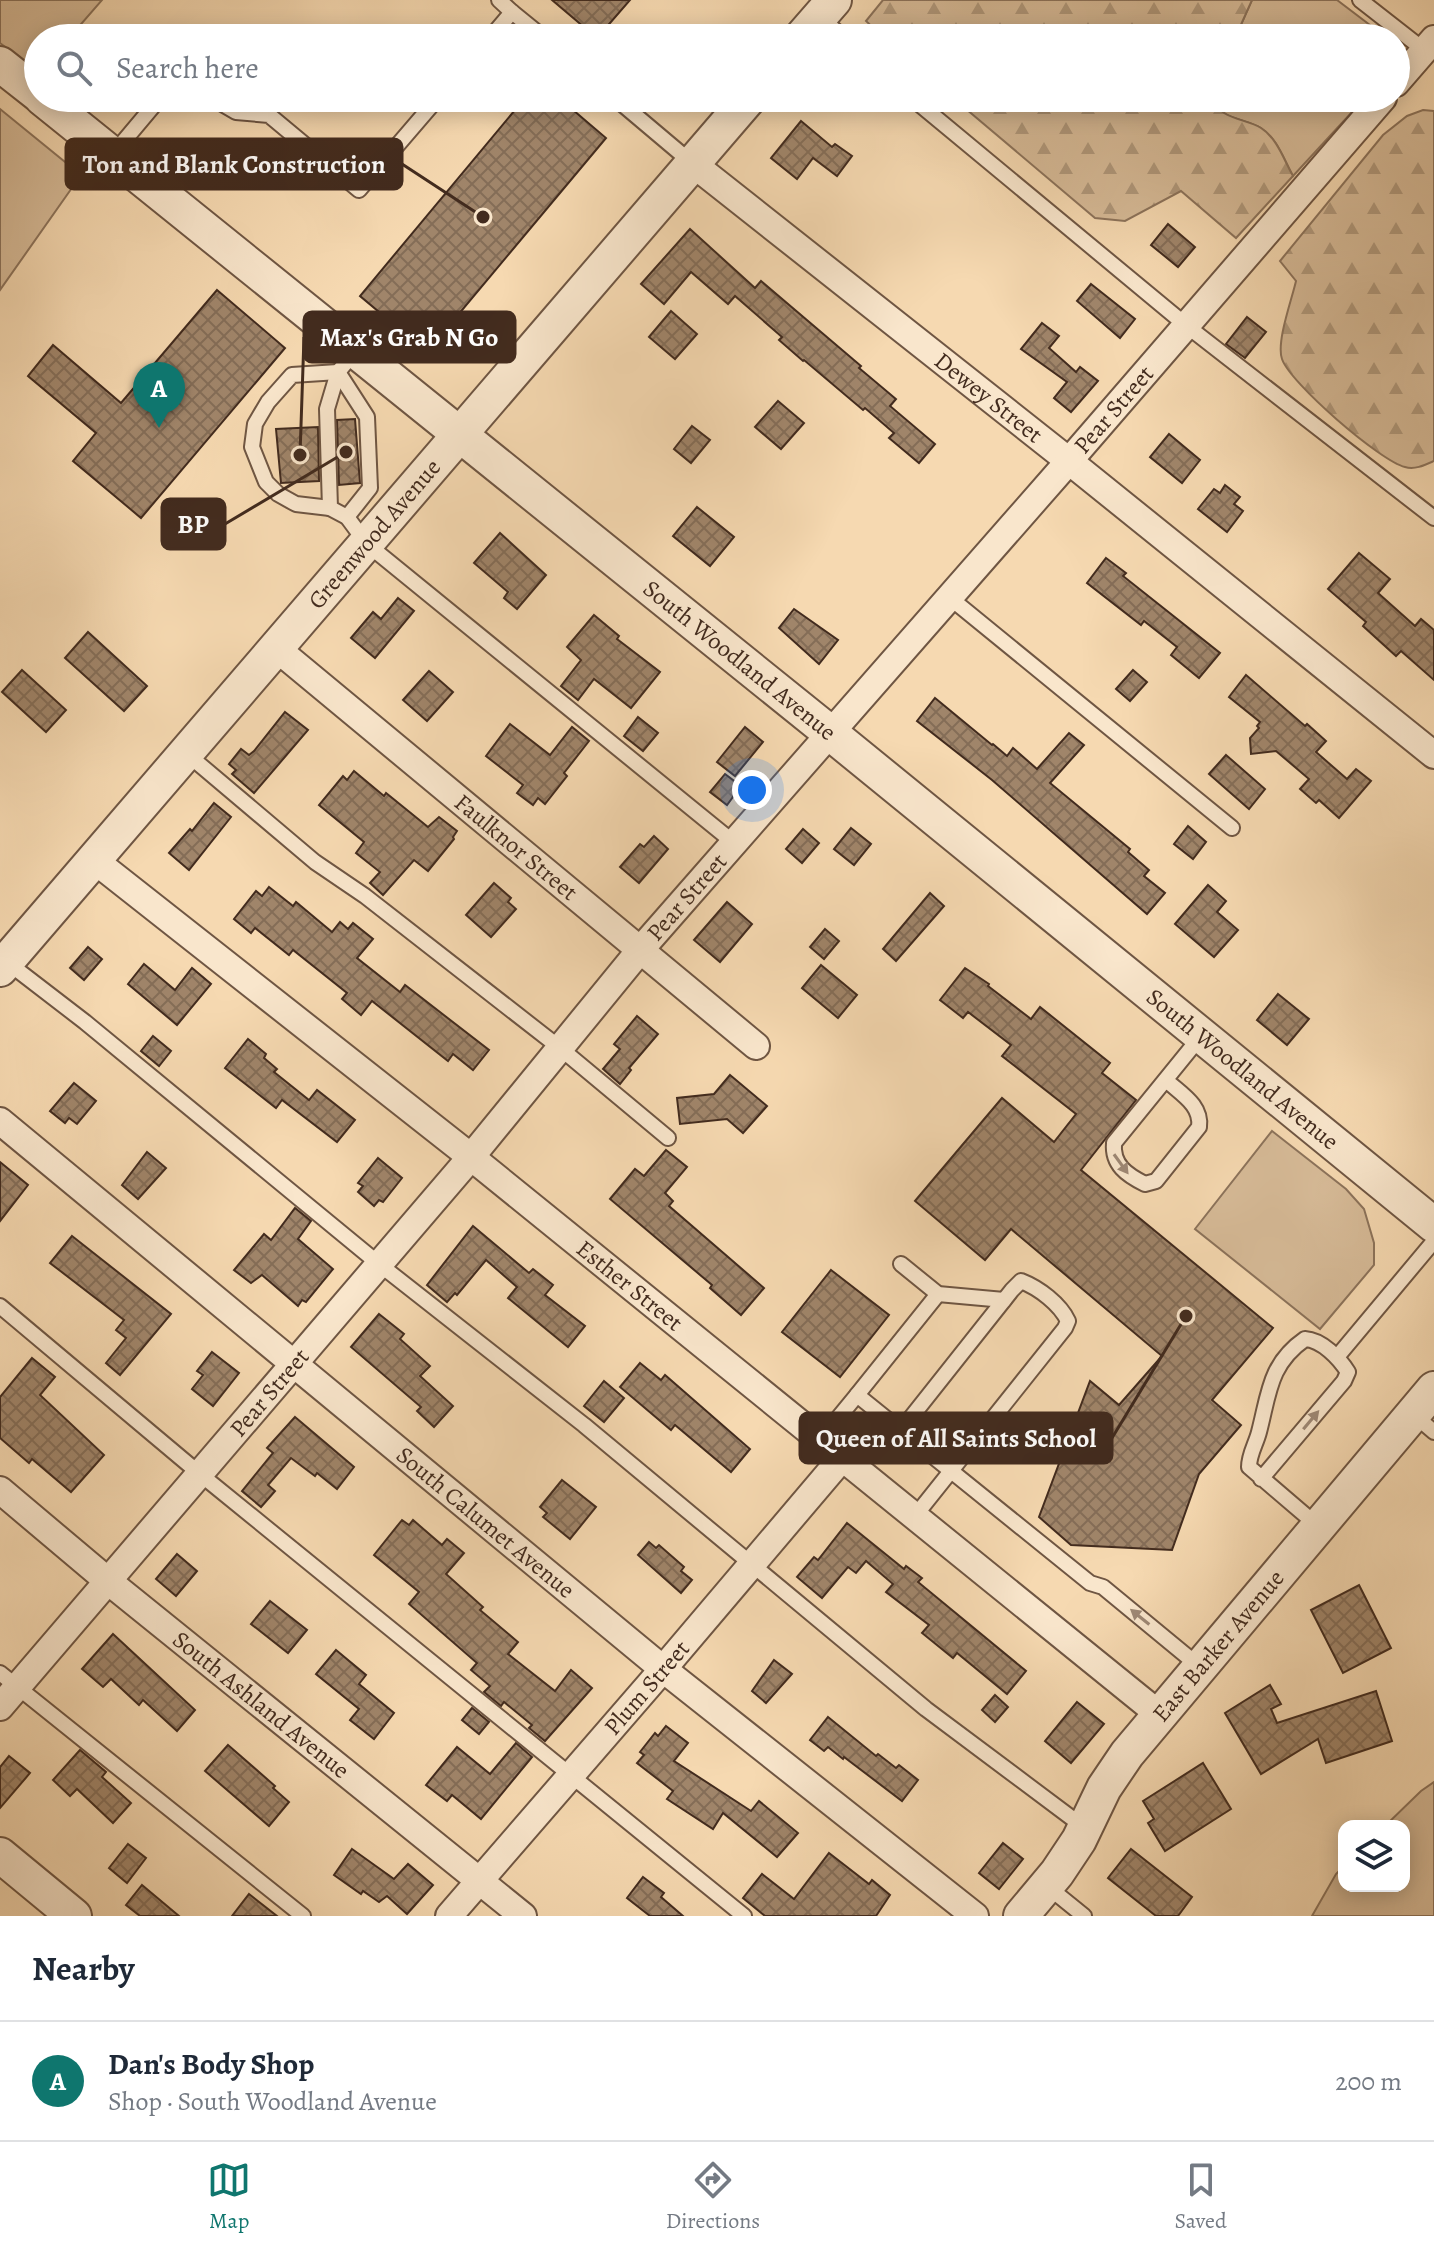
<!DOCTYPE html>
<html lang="en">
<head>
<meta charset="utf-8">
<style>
  :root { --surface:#fff; --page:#f2f2f3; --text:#1f2937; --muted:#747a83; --line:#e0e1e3; --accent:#0f766e }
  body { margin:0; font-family:Alegreya,serif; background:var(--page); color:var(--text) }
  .controls { position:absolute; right:24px; bottom:24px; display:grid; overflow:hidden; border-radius:16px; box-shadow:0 4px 20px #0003 }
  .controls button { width:72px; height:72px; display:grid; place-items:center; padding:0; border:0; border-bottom:2px solid var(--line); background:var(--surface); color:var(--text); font:40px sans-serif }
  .you { position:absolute; left:752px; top:790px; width:28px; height:28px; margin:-20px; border:6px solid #fff; border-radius:50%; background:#1a73e8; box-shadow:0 0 0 12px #1a73e833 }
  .badge { display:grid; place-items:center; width:52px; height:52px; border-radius:50%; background:var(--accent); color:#fff; font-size:26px; font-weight:700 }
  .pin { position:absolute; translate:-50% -66px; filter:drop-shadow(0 2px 4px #0008) }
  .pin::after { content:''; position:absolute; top:42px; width:28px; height:24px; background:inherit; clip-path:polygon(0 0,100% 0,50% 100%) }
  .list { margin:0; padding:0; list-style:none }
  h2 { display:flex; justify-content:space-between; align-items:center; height:104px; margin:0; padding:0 32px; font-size:34px }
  h2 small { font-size:26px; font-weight:400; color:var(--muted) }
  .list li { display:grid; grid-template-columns:52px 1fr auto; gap:24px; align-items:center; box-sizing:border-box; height:120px; padding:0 32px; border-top:2px solid var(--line) }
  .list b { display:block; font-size:30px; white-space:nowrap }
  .list p { margin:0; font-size:26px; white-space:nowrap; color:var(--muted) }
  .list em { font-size:26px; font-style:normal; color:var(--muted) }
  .icon { flex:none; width:44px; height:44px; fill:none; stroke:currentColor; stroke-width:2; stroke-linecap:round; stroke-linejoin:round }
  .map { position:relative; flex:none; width:1434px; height:1916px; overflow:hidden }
  .search { position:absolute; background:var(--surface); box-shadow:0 4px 20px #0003; left:24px; right:24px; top:24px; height:88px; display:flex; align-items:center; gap:20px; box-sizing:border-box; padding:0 28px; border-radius:44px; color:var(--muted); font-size:30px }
  .sheet { height:224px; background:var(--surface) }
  nav { display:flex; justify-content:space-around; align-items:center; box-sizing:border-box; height:112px; border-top:2px solid var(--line); background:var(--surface); font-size:22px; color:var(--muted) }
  nav a { display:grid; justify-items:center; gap:4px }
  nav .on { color:var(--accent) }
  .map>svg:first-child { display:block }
  .green { fill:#d7bb98; stroke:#8c735b; stroke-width:2 }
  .forest { fill:url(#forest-firs); stroke:#8c735b; stroke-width:2 }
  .building { fill:url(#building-cross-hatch); stroke:#422b1e; stroke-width:2 }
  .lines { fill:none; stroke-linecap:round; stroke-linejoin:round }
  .service-casing { stroke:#6f5643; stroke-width:18 }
  .minor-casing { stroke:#6f5643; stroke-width:30 }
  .tertiary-casing { stroke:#6f5643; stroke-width:38 }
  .service { stroke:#f9e6cc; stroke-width:14 }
  .minor { stroke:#f9e6cc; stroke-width:26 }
  .tertiary { stroke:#f9e6cc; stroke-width:34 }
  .oneway { fill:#9e8875 }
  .labels { text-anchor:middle; stroke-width:7; stroke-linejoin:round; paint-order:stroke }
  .street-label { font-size:24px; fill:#422b1e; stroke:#f9e6cc }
  .leader { fill:none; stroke:#422b1e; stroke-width:3 }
  .callout-dot { fill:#422b1e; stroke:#f9e6cc; stroke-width:3 }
  .callout { fill:#422b1e; stroke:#422b1e; stroke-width:3 }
  .callout-label { font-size:26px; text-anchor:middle; font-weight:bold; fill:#fff }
</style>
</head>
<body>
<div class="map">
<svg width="1434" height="1916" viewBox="0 0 1434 1916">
  <defs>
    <pattern id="forest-firs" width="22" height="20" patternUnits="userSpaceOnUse" patternTransform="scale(2)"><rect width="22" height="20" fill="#d7bb98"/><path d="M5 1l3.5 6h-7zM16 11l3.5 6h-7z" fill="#b0987b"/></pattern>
    <pattern id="building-cross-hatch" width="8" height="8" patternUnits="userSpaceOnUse" patternTransform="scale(2)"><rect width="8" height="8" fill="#a0856a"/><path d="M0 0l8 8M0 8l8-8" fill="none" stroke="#846d57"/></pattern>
  </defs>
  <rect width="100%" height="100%" fill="#f6d9b1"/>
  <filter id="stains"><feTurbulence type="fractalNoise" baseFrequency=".0025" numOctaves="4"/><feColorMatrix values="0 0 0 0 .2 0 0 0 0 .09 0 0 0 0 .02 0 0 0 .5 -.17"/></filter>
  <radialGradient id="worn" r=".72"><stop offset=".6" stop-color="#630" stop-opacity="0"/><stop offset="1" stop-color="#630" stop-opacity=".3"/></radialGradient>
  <g class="green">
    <path d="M0 0H102L69 38H38V72L0 43Z"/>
    <path d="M1252 0H1337L1387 38H1235Z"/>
    <path d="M1214 98H1365L1293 176C1284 160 1277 138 1261 128 1246 118 1218 120 1214 98Z"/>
    <path d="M0 109 81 175 0 290Z"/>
    <path d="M1272 1131 1346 1189 1364 1209 1374 1243V1265L1320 1329 1195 1229Z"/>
    <path d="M1434 1782V1916H1312L1336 1874 1344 1866V1886H1404V1826H1385L1421 1791Z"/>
  </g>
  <g class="forest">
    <path d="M883 0H1252L1235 38H884L866 21Z"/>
    <path d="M953 98H1214C1218 120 1246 118 1261 128 1277 138 1284 160 1293 176L1236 238 1181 191 1125 221 1095 218Z"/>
    <path d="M1423 110 1434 111V461C1425 465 1415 470 1405 467 1380 461 1290 383 1282 359 1276 342 1292 299 1296 281L1280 261 1383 135 1407 116Z"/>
  </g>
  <g class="building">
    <path d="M552 0H630L597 38Z"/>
    <path d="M525 98H559L606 138 427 352 360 296Z"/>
    <path d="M801 121 832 147 835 144 852 156 837 176 813 158 797 179 771 158Z"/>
    <path d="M1168 224 1195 247 1178 267 1151 245Z"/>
    <path d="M690 229 755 288 761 281 861 366 859 368 896 399 890 406 935 444 919 463 889 438 894 433 865 408 863 410 804 360 803 361 779 340 782 337 735 296 728 304 691 272 664 304 641 284Z"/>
    <path d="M1091 284 1135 319 1120 338 1077 301Z"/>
    <path d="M217 290 285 348 141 518 73 461 96 433 28 376 53 345 121 403Z"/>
    <path d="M671 311 697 334 675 359 649 337Z"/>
    <path d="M1247 317 1266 332 1245 358 1226 344Z"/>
    <path d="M1042 323 1059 336 1049 348 1076 372 1080 367 1098 381 1071 412 1054 398 1067 382 1021 349Z"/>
    <path d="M778 401 804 423 781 449 755 427Z"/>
    <path d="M355 419 360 483 339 485 337 420Z"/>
    <path d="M692 426 710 440 691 463 674 449Z"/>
    <path d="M318 427 319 481 281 483 276 429Z"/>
    <path d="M1169 434 1200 460 1182 483 1150 457Z"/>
    <path d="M1225 485 1240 497 1234 504 1243 511 1227 532 1198 509 1214 489 1220 493Z"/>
    <path d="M697 507 734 537 710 566 673 536Z"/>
    <path d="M500 533 546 575 517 609 504 598 508 592 474 563Z"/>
    <path d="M1359 553 1390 579 1378 593 1415 626 1421 619 1434 630V680L1401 651 1396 656 1363 626 1366 622 1328 589Z"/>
    <path d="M1106 558 1126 573 1123 576 1220 653 1199 678 1171 655 1177 647 1144 621 1141 625 1087 583Z"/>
    <path d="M398 598 414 611 375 658 351 638 373 612 381 619Z"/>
    <path d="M794 609 838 640 819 664 779 628Z"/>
    <path d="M594 615 619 636 617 639 660 672 631 708 594 679 578 700 561 686 581 660 567 647Z"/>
    <path d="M88 632 147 686 124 711 65 658Z"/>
    <path d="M22 670 66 710 46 732 2 692Z"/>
    <path d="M1133 670 1147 682 1130 701 1116 689Z"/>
    <path d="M429 671 453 692 427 721 403 700Z"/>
    <path d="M1246 675 1305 726 1307 724 1326 741 1316 752 1347 779 1356 769 1371 781 1339 818 1319 800 1316 803 1300 789 1309 779 1276 751 1251 754 1250 738 1259 728 1257 726 1260 722 1229 697Z"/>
    <path d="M935 698 992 745 993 744 1007 756 1013 748 1037 769 1069 733 1084 745 1050 783 1130 849 1128 852 1149 870 1144 876 1165 893 1147 914 992 780 917 721Z"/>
    <path d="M285 712 308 730 254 793 232 774 236 770 229 764 241 749 249 755 254 751Z"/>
    <path d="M638 717 658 733 643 751 624 736Z"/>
    <path d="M510 724 550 755 572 727 589 741 564 773 567 776 545 804 538 798 533 805 517 793 523 785 486 756Z"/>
    <path d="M745 727 763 742 735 776 717 762Z"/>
    <path d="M1226 755 1265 789 1249 809 1209 774Z"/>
    <path d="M354 771 384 796 386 793 428 827 439 817 457 831 453 837 454 839 428 871 414 860 383 895 370 883 380 872 356 853 364 842 319 805 343 776 347 780Z"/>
    <path d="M725 774 741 786 727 805 710 792Z"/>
    <path d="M214 803 231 817 189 870 169 853 190 829 192 831Z"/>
    <path d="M1188 826 1206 842 1193 859 1174 844Z"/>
    <path d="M851 828 871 844 854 865 834 849Z"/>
    <path d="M803 829 819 843 802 863 786 849Z"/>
    <path d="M654 836 668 849 639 883 620 867 640 844 644 847Z"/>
    <path d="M494 883 511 898 508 902 516 909 491 937 466 915Z"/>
    <path d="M1208 885 1226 901 1217 912 1238 930 1214 957 1175 924Z"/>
    <path d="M269 887 293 906 296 902 332 932 340 922 348 929 353 923 373 939 357 958 400 992 405 985 489 1050 473 1070 453 1054 448 1061 372 1001 361 1015 342 999 347 993 293 950 289 955 255 928 251 933 234 919 256 891 262 896Z"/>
    <path d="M930 893 944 906 896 961 883 949Z"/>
    <path d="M727 902 752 924 720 962 694 940Z"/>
    <path d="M825 929 839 941 824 959 810 947Z"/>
    <path d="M88 947 102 959 84 980 70 968Z"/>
    <path d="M144 964 175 990 192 968 211 984 177 1025 128 984Z"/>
    <path d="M821 965 857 995 838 1018 802 988Z"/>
    <path d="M965 968 989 984 988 986 1031 1019 1040 1007 1110 1063 1102 1073 1136 1100 1081 1170 1273 1328 1212 1400 1241 1425 1199 1474 1172 1550 1071 1545 1039 1517 1090 1381 1119 1405 1162 1356 1011 1229 985 1260 915 1201 1002 1098 1054 1142 1076 1114 1002 1056 1011 1045 968 1012 963 1018 940 1000Z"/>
    <path d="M1278 994 1309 1019 1287 1045 1257 1020Z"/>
    <path d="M637 1016 658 1034 629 1068 631 1070 620 1084 603 1069 620 1049 614 1044Z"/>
    <path d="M153 1036 171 1051 159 1066 141 1051Z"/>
    <path d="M248 1039 266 1054 264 1058 277 1069 274 1072 309 1100 317 1090 355 1120 337 1142 282 1100 276 1108 225 1068Z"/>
    <path d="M730 1075 767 1106 743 1133 727 1119 680 1124 677 1098 714 1094Z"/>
    <path d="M74 1083 96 1101 77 1124 69 1118 65 1123 50 1111Z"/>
    <path d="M666 1150 687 1167 665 1193 673 1201 669 1206 764 1288 741 1315 710 1288 712 1285 610 1199 635 1169 644 1176Z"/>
    <path d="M147 1152 166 1168 138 1199 122 1185Z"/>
    <path d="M378 1158 402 1178 383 1202 379 1200 374 1206 358 1192 363 1186 358 1183Z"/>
    <path d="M0 1162 28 1185 0 1221Z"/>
    <path d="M295 1208 311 1221 298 1239 333 1269 306 1302 302 1300 298 1306 262 1275 251 1283 234 1270 264 1234 271 1240Z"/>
    <path d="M473 1226 529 1273 533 1269 553 1285 545 1295 585 1326 568 1347 508 1298 517 1287 486 1260 457 1295 455 1293 447 1302 427 1285Z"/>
    <path d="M72 1236 171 1314 120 1375 106 1363 126 1338 116 1330 124 1320 50 1263Z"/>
    <path d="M831 1270 889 1315 840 1377 782 1332Z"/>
    <path d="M379 1314 404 1334 400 1339 430 1366 420 1376 453 1406 434 1427 417 1411 421 1407 351 1347Z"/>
    <path d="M212 1352 239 1373 213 1406 192 1389 203 1375 197 1371Z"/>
    <path d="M32 1358 55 1377 40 1395 104 1455 71 1492 32 1459 29 1463 0 1438V1397Z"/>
    <path d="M640 1363 661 1380 665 1375 750 1449 731 1472 675 1425 671 1430 620 1387Z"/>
    <path d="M604 1381 624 1398 604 1422 584 1406Z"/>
    <path d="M295 1417 354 1467 337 1489 317 1473 315 1476 291 1458 268 1485 275 1491 261 1507 242 1491 273 1453 267 1448Z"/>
    <path d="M562 1480 596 1507 570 1539 543 1517 547 1513 540 1507Z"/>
    <path d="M402 1520 409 1525 413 1520 442 1545 447 1539 464 1553 446 1574 483 1607 480 1610 518 1642 508 1654 555 1691 571 1670 592 1688 545 1741 529 1728 532 1725 504 1702 501 1706 484 1692 490 1686 471 1670 477 1663 409 1604 419 1592 374 1555Z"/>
    <path d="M847 1523 904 1569 906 1566 922 1578 918 1582 1026 1671 1007 1694 957 1653 953 1658 922 1633 929 1625 886 1592 893 1584 866 1561 856 1573 848 1567 822 1598 797 1577 814 1557 818 1560Z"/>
    <path d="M649 1542 656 1548 659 1545 684 1567 681 1571 692 1580 681 1593 638 1555Z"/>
    <path d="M177 1554 197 1571 176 1596 156 1579Z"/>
    <path d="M1359 1585 1391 1648 1343 1673 1311 1610Z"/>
    <path d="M270 1601 307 1630 288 1653 251 1624Z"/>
    <path d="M113 1634 195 1710 177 1731 143 1700 139 1705 111 1679 103 1687 82 1669Z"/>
    <path d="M336 1650 366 1675 359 1684 394 1713 374 1739 350 1720 359 1709 316 1674Z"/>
    <path d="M774 1660 792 1674 766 1703 752 1691Z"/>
    <path d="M1270 1685 1281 1704 1271 1709 1277 1723 1376 1691 1392 1741 1326 1763 1318 1739 1261 1774 1225 1713Z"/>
    <path d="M995 1695 1008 1707 995 1722 982 1710Z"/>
    <path d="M1077 1702 1104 1724 1071 1763 1045 1741Z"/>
    <path d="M472 1708 489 1722 479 1734 462 1720Z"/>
    <path d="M828 1717 876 1756 878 1754 896 1768 899 1765 918 1780 902 1801 844 1757 843 1759 828 1747 824 1751 810 1740Z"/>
    <path d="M666 1726 688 1743 674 1761 751 1811 759 1801 798 1833 777 1857 723 1813 713 1829 667 1799 673 1791 637 1763 644 1755 640 1752 655 1733 658 1736Z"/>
    <path d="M516 1743 532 1757 481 1819 452 1795 447 1801 426 1785 457 1747 490 1774Z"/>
    <path d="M228 1745 275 1786 273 1788 289 1802 269 1826 205 1771Z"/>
    <path d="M80 1750 106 1772 102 1777 131 1803 113 1823 77 1789 70 1796 53 1780Z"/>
    <path d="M9 1756 30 1773 0 1808V1767Z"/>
    <path d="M1203 1763 1231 1809 1165 1851 1148 1823 1154 1819 1143 1801Z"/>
    <path d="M1003 1843 1023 1859 999 1889 979 1873Z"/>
    <path d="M128 1844 146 1858 127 1883 109 1868Z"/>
    <path d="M352 1849 394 1879 408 1864 433 1885 407 1914 387 1896 379 1902 363 1891 361 1894 334 1875Z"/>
    <path d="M1131 1849 1192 1897 1178 1916H1156L1108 1878Z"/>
    <path d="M829 1853 869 1884 872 1880 890 1895 876 1916H765L743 1898 762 1874 794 1899Z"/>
    <path d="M643 1877 664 1893 661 1897 683 1916H650L627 1898Z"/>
    <path d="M142 1885 179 1916H140L126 1905Z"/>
    <path d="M249 1894 277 1916H232Z"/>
  </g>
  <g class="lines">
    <defs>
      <g id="service">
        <path d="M499 0 512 12"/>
        <path d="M1360 0 1424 50"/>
        <path d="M820 17 844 38"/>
        <path d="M490 38 512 12 544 38"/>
        <path d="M212 98 236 112 269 115 359 190 438 98"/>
        <path d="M615 98 692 163"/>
        <path d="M912 98 1187 326 1434 518"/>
        <path d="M113 154 160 98"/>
        <path d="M355 352 338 372 327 409 330 508 347 517 367 544 733 842"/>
        <path d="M330 508 296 504 278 494 266 482 252 447 255 424 268 402 292 375 338 372 367 417 370 488 347 517"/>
        <path d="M949 597 1232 828"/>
        <path d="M186 753 315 862 365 896 560 1048 668 1138"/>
        <path d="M7 962 85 1022 379 1264 584 1425 926 1709 1085 1828"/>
        <path d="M1166 1080C1181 1094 1202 1105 1199 1127L1156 1181 1145 1184C1127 1175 1112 1165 1114 1143L1201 1036"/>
        <path d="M901 1264 938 1294 1004 1300"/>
        <path d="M0 1306 200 1474 744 1916"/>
        <path d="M1337 1357 1434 1241"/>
        <path d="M857 1395 938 1294"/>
        <path d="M1413 1414 1434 1432"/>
        <path d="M901 1430 1012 1290 1021 1281C1039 1288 1060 1304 1068 1321L1065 1328 915 1516"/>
        <path d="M820 1440 857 1395 1090 1583 1103 1587 1200 1667"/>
        <path d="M1261 1479 1344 1381 1348 1372C1339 1358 1322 1340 1305 1339 1269 1364 1269 1394 1259 1432 1256 1444 1249 1454 1249 1467L1318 1526"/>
        <path d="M0 1673 303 1916"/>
        <path d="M1047 1886 1084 1916"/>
      </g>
      <g id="minor">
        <path d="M1396 83 1434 39"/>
        <path id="s1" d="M692 163 1069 461 1434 755"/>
        <path id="s2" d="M276 648 756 1046"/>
        <path id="s3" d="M94 860 471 1157 1160 1715"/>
        <path id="s4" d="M0 1121 663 1669 975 1916"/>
        <path id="s5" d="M0 1490 108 1581 523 1916"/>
        <path id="s6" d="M0 1707 471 1157 641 949 1069 461 1383 98"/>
        <path id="s7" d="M449 1916 663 1669 842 1458"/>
      </g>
      <g id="tertiary">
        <path d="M801 38 834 0"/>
        <path d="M0 64 38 94"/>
        <path id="s8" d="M42 98 829 732 1434 1225"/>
        <path id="s9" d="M0 969 749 98"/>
        <path d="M0 1855 74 1916"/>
        <path id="s10" d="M1021 1916 1057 1873 1079 1840 1104 1788 1127 1754 1434 1389"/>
      </g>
    </defs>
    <use href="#service" class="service-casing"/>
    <use href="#minor" class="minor-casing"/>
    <use href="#tertiary" class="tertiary-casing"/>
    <use href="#service" class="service"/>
    <use href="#minor" class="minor"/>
    <use href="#tertiary" class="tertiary"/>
  </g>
  <defs><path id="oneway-solid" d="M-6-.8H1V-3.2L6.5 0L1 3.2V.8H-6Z" transform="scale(2)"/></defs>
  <g class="oneway">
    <use href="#oneway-solid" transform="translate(1121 1164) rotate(54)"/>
    <use href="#oneway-solid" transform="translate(1311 1420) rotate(-50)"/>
    <use href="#oneway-solid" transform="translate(1140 1617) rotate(-141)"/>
  </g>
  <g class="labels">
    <g class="street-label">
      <text dy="8" stroke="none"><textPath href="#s1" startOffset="378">Dewey Street</textPath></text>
      <text dy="8" stroke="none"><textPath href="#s6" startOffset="1710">Pear Street</textPath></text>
      <text dy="8" stroke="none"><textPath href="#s9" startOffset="574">Greenwood Avenue</textPath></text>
      <text dy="8" stroke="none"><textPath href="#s8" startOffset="896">South Woodland Avenue</textPath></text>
      <text dy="8" stroke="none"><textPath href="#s2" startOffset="312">Faulknor Street</textPath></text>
      <text dy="8" stroke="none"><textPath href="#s6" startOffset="1062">Pear Street</textPath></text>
      <text dy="8" stroke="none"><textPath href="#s8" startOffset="1544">South Woodland Avenue</textPath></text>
      <text dy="8" stroke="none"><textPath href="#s3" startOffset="684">Esther Street</textPath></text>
      <text dy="8" stroke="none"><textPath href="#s6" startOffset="414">Pear Street</textPath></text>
      <text dy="8" stroke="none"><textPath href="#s4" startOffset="630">South Calumet Avenue</textPath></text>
      <text dy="8" stroke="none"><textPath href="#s10" startOffset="336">East Barker Avenue</textPath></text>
      <text dy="8" stroke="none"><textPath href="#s7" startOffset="302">Plum Street</textPath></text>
      <text dy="8" stroke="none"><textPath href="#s5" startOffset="338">South Ashland Avenue</textPath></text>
    </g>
  </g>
  <path class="leader" d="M483 217L402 164M300 455L304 337M346 452L225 524M1186 1316L1112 1438"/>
  <g class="callout-dot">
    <circle cx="483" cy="217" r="8"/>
    <circle cx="300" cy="455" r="8"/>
    <circle cx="346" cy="452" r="8"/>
    <circle cx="1186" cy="1316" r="8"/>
  </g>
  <g class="callout">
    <rect x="66" y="139" width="336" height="50" rx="8"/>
    <rect x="304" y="312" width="211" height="50" rx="8"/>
    <rect x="162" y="499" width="63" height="50" rx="8"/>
    <rect x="800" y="1413" width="312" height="50" rx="8"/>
  </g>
  <g class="callout-label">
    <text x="234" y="173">Ton and Blank Construction</text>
    <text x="409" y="346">Max's Grab N Go</text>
    <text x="193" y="533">BP</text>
    <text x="956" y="1447">Queen of All Saints School</text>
  </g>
  <rect width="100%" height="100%" filter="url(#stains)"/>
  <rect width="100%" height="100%" fill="url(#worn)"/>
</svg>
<div class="controls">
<button><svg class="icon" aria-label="layers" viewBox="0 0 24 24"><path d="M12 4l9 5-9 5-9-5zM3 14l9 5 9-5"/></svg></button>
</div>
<div class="you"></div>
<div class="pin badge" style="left:159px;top:428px">A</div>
<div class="search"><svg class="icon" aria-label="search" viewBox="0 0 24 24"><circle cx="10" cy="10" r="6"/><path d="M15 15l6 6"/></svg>Search here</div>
</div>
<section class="sheet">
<h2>Nearby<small></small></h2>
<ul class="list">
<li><span class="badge">A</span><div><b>Dan's Body Shop</b><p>Shop · South Woodland Avenue</p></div><em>200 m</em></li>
</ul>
</section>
<nav>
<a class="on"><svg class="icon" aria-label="map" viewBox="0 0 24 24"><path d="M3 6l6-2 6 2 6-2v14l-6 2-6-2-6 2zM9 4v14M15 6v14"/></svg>Map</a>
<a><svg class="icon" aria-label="directions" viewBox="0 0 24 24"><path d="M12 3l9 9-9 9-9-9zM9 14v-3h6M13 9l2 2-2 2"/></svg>Directions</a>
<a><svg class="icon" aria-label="saved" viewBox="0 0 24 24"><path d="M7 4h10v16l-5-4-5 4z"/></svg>Saved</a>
</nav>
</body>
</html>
